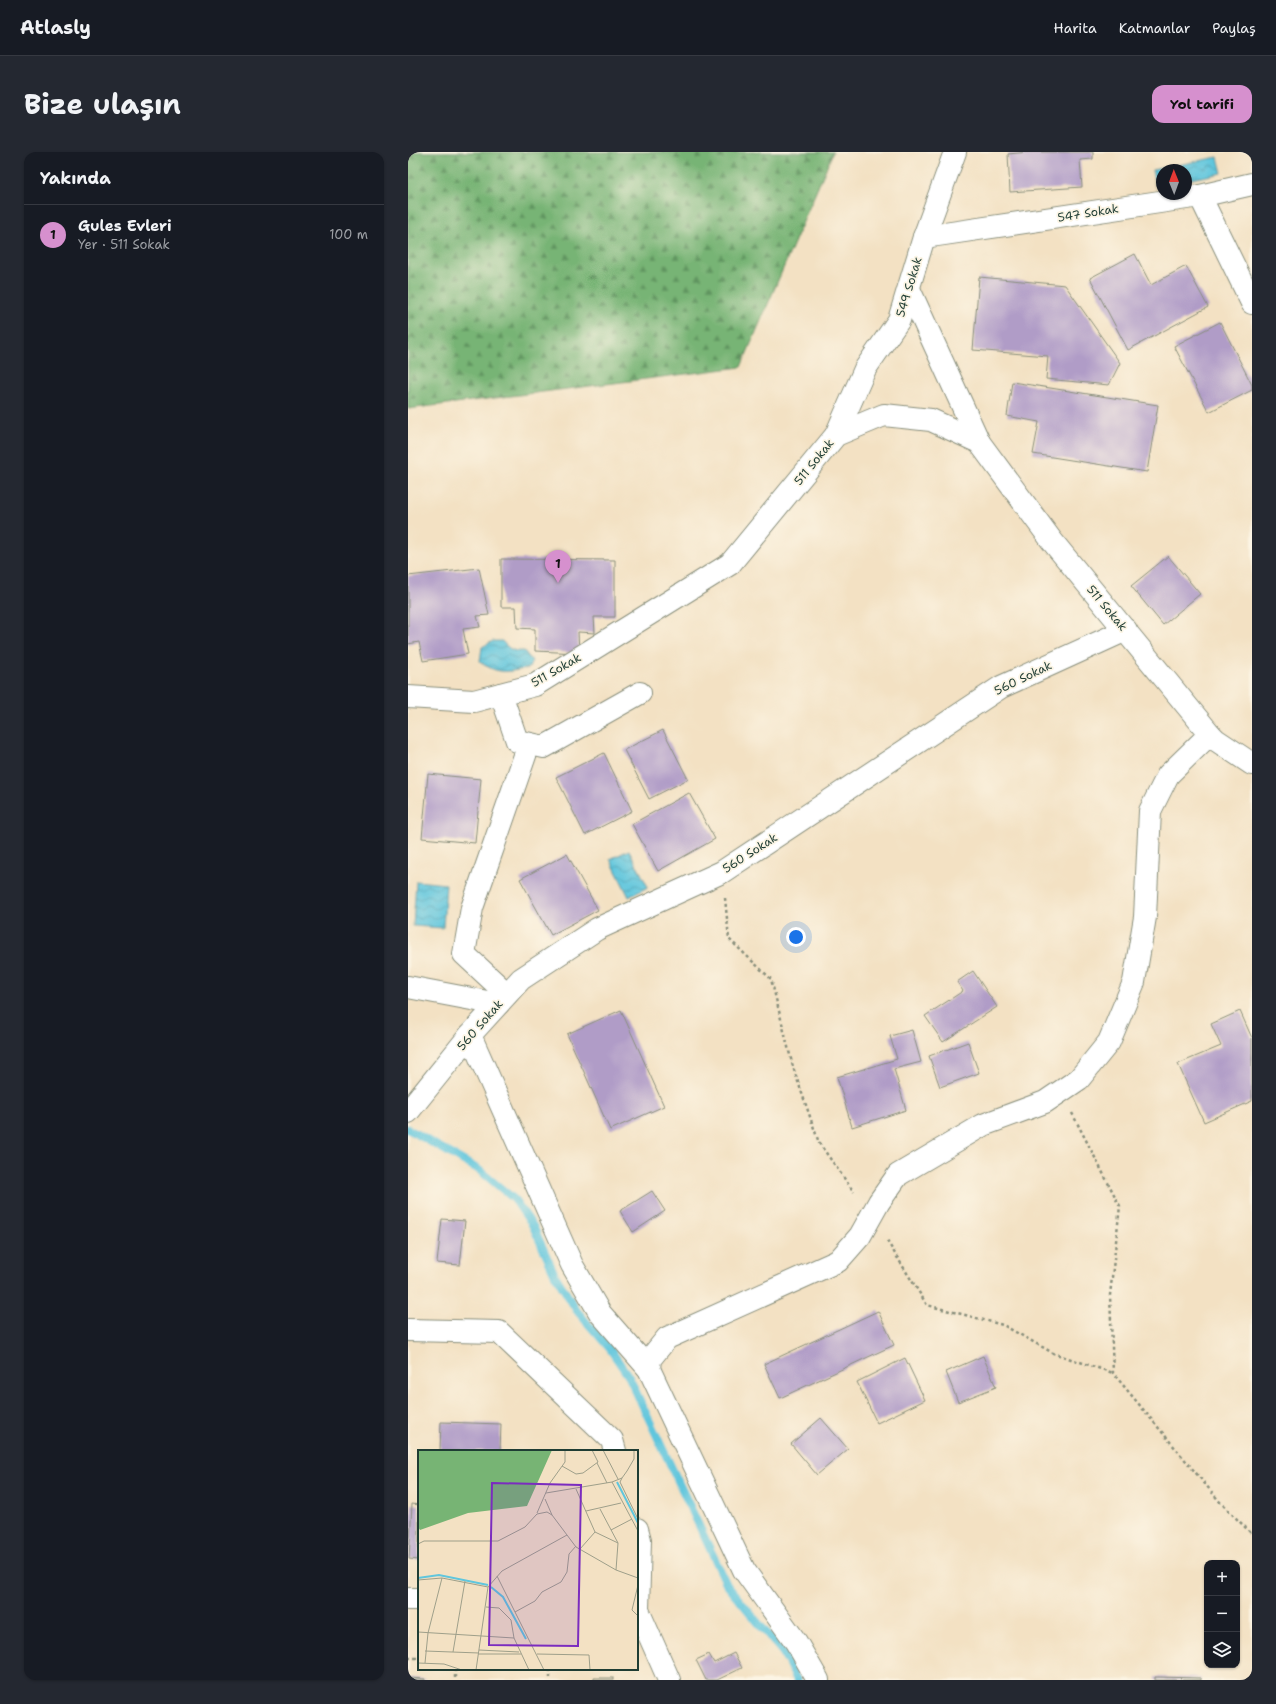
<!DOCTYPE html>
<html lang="tr">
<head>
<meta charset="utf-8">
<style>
  :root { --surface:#171b24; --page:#242831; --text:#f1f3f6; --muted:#9ea1a6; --line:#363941; --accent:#d690ce }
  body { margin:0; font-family:"Shantell Sans",sans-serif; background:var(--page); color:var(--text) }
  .controls { position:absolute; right:12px; bottom:12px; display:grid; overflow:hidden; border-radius:8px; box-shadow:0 1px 3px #0004 }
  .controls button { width:36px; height:36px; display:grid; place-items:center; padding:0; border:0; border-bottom:1px solid var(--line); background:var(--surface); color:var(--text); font:20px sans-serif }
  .compass { position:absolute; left:748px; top:12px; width:36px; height:36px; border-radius:50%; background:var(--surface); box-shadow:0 1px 3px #0004; rotate:359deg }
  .you { position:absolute; left:388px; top:785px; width:14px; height:14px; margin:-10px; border:3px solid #fff; border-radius:50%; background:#1a73e8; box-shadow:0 0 0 6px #1a73e833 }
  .badge { display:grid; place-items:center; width:26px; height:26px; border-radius:50%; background:var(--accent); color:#111; font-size:13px; font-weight:700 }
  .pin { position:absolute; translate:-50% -33px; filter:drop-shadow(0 1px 2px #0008) }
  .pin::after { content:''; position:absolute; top:21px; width:14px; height:12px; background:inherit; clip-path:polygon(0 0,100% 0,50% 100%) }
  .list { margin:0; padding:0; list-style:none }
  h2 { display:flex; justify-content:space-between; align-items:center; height:52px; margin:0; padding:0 16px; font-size:17px }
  h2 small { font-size:13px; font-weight:400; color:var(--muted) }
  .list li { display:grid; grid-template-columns:26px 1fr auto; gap:12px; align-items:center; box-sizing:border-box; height:60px; padding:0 16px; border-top:1px solid var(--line) }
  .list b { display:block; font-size:15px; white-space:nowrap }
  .list p { margin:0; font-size:13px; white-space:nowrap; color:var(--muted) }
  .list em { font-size:13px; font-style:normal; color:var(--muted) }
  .icon { flex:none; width:22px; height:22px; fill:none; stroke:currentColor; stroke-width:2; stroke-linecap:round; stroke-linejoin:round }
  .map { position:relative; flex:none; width:844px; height:1528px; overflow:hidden; border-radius:12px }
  header { display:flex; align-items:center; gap:24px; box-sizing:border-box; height:56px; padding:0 20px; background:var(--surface); border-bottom:1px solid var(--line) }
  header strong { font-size:19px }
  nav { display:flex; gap:22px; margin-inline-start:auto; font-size:14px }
  .intro { display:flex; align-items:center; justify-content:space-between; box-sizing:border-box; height:96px; padding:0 24px }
  h1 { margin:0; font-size:28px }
  .button { padding:10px 18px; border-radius:12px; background:var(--accent); color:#111; font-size:14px; font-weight:700 }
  main { display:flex; gap:24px; padding:0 24px }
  aside { flex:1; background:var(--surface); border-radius:12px; box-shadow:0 1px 3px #0004 }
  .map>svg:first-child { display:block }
  .forest { fill:url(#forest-firs); stroke:#4b7854 }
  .water { fill:url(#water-waves); stroke:#408288 }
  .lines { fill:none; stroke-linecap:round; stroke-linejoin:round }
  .stream { stroke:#60c6dd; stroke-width:8 }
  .building { fill:#b09cc7 }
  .minor-casing { stroke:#898f7c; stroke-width:24 }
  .path { stroke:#898f7c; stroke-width:2.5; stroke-dasharray:3 3; stroke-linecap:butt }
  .minor { stroke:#fff; stroke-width:22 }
  .labels { text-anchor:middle; stroke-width:3.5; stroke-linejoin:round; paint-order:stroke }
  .street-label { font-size:12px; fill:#1f3d34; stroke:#fcf5e5 }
  .inset-river { fill:none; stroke:#60c6dd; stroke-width:2 }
  .inset-road { fill:none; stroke:#9e9f8a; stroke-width:1 }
  .view { fill:#7b2cbf; fill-opacity:0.15; stroke:#7b2cbf; stroke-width:2 }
  .inset-edge { fill:none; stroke:#1f3d34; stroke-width:2 }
</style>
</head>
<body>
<header>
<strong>Atlasly</strong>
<nav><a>Harita</a><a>Katmanlar</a><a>Paylaş</a></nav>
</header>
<div class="intro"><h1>Bize ulaşın</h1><a class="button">Yol tarifi</a></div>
<main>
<aside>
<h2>Yakında<small></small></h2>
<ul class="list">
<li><span class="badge">1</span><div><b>Gules Evleri</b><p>Yer · 511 Sokak</p></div><em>100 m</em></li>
</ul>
</aside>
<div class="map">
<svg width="844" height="1528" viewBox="0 0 844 1528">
  <defs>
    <pattern id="forest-firs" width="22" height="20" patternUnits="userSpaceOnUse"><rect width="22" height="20" fill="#77b474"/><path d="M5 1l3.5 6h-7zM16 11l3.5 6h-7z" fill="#619460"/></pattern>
    <pattern id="water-waves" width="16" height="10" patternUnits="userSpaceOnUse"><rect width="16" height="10" fill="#60c6dd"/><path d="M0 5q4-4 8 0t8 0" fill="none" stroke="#4fa2b4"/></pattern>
  </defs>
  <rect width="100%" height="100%" fill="#fcf5e5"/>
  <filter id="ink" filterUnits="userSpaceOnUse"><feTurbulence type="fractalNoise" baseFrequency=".025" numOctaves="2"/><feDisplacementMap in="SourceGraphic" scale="8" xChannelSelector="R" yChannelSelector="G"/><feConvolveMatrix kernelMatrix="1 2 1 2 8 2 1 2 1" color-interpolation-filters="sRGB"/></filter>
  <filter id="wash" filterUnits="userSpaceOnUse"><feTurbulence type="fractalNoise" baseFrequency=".012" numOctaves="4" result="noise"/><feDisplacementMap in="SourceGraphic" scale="16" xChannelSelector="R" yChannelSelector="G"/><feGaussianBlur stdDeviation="0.9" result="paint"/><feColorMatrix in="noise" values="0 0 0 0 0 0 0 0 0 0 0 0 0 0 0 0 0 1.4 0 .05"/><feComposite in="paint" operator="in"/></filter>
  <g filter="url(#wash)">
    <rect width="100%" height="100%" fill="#f3e1c3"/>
    <path class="forest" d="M0 0H425L333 215 0 257Z"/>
    <g class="water">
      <path d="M810 5 814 21 778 28V18H754V33L748 34 744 18Z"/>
      <path d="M85 489H94C101 497 105 500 116 499L124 509 121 516C101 520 88 523 72 509L74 495Z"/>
      <path d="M221 698 240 735 221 745 202 707Z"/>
      <path d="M8 729 38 732 35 776 5 774Z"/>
    </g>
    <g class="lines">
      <path class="stream" d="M0 977 71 1018 106 1047 125 1074 147 1123 169 1159 202 1197 221 1225 319 1433 375 1501 389 1528"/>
    </g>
    <g id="blocks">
      <g class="building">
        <path d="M620 0H685V7L672 8 674 35 602 40 600 2Z"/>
        <path d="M727 102 743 133 778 114 800 155 720 198 682 126Z"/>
        <path d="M571 125 657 133 712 211 701 233 638 227 640 204 565 198Z"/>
        <path d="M812 170 844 233V238L801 260 766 194Z"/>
        <path d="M604 230 750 253 739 320 625 302 631 270 599 264Z"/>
        <path d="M760 404 792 442 755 473 723 434Z"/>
        <path d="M93 407 207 408V465H186L187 481 170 480 171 501 127 499V477L109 476 108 455H93Z"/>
        <path d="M71 416 81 463 69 464 72 475 55 477 60 502 15 509 11 490 0 492V424Z"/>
        <path d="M255 578 280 627 241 647 216 598Z"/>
        <path d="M196 601 224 659 177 683 148 625Z"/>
        <path d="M20 622 73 627 67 691 14 686Z"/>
        <path d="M281 641 307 687 250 719 224 672Z"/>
        <path d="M159 702 190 758 143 783 112 727Z"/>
        <path d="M565 819 589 855 535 890 517 864 555 839 549 830Z"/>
        <path d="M213 858 256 954 202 978 159 882Z"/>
        <path d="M832 859 844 886V949L796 970 770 912 813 894 803 872Z"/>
        <path d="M504 878 513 910 486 917 498 958 444 975 429 925 489 907 482 884Z"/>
        <path d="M560 890 571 921 532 935 521 904Z"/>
        <path d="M244 1039 257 1059 225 1080 212 1059Z"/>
        <path d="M34 1067 57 1069 52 1113 29 1111Z"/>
        <path d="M470 1159 486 1193 372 1246 356 1212Z"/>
        <path d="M575 1204 588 1235 550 1250 538 1220Z"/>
        <path d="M497 1206 517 1248 469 1271 449 1230Z"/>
        <path d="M413 1266 440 1297 409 1323 383 1292Z"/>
        <path d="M33 1270 93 1272 92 1299H32Z"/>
        <path d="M4 1352 11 1353V1408L1 1407Z"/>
        <path d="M326 1501 334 1516 309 1528H298L288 1508 301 1502 306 1511Z"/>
        <path d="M747 1525 793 1526V1528H747Z"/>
        <path d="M0 1526 17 1527V1528H0Z"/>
        <rect x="186" y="1526" width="19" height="2"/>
      </g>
    </g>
  </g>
  <g filter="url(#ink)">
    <use href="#blocks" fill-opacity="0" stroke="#898f7c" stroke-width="1"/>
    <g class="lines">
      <defs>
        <g id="minor">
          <path d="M792 44 844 151"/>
          <path d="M516 85 792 44 844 32"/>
          <path d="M501 137 571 290"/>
          <path d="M428 283 457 217 491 168 516 85 547 0"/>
          <path d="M93 542 109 589 136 595 232 541"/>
          <path d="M0 545 66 549 127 533 322 412 428 283 476 263 523 268 571 290 644 389 802 582 808 588 844 612"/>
          <path d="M0 835 90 852"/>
          <path d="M99 842 56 802 64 756 121 592"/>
          <path d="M62 883 164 1113 192 1161 241 1217 336 1418 388 1490 410 1528"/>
          <path d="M0 960 62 883 113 827 189 777 314 720 593 535 718 478"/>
          <path d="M0 1178 91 1180 204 1288 207 1299"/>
          <path d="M241 1217 242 1207 259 1186 430 1109 452 1084 471 1050 490 1023 575 973 637 950 671 927 701 890 726 830 737 765 742 659 760 623 802 582"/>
          <path d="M229 1377 232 1388 230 1458 261 1528"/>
          <path d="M0 1447H11"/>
        </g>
      </defs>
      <use href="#minor" class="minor-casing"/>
      <g class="path">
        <path d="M317 746 321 787 363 827 385 915 411 991 446 1040"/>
        <path d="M664 961 712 1054 702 1143 705 1221 812 1350 844 1382"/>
        <path d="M479 1089 519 1153 595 1173 645 1201 705 1221"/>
        <path d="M0 1506H11"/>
        <path d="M47 1517V1528"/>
        <path d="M142 1517V1528"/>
      </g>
      <use href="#minor" class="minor"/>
    </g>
  </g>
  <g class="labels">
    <g class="street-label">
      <text transform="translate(680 61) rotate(-9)" y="4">547 Sokak</text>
      <text transform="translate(501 135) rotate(-73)" y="4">549 Sokak</text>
      <text transform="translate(406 310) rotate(-51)" y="4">511 Sokak</text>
      <text transform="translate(699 456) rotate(50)" y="4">511 Sokak</text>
      <text transform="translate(148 518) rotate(-30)" y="4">511 Sokak</text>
      <text transform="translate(615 526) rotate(-26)" y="4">560 Sokak</text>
      <text transform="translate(342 701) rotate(-33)" y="4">560 Sokak</text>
      <text transform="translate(72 873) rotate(-49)" y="4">560 Sokak</text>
    </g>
  </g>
  <g transform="translate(10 1298)">
    <rect width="220" height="220" fill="#f3e1c3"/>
    <path d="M0 0H134L109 56 50 63 2 80 0 77Z" fill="#77b474"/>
    <path class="inset-river" d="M199 32 220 73M0 128 21 125 70 135M73 137 85 147 108 189"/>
    <path class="inset-road" d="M185 0 200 29M179 13 189 33M144 16 158 24 165 23 180 12 174 0M204 28 202 32 220 69M194 32 204 28 209 21 216 9V0M158 39 177 82 200 93M128 43 194 32 220 81M127 49 134 65M182 59 200 93 198 120M168 61 203 53M119 63 132 33 147 12V0M193 80 214 69M0 94 6 91H80L107 77 119 64 129 62 134 65 158 97 198 120 220 128M162 99 177 82M79 126 126 220M0 130 24 128M220 135 214 160 220 166M70 137 84 121 149 85M68 157 81 158 93 170 96 188 111 220M97 162 117 151 124 142 143 132 149 122 151 104 158 96M0 182 96 188M61 200 101 202M7 201 61 203M35 202 47 131M60 204H103M119 204 171 205 172 220M0 213 26 214 44 220M7 213 10 183 24 128 70 137M58 220 70 137"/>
    <path class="view" d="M74 33 163 35 160 196 71 195Z"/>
    <rect width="220" height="220" class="inset-edge"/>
  </g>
</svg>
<div class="controls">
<button>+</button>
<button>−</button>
<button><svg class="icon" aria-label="layers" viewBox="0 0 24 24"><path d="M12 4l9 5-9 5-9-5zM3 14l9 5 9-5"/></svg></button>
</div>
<svg class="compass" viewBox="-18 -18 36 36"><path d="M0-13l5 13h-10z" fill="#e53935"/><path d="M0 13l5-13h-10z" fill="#9ea1a6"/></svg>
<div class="you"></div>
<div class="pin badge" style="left:150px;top:431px">1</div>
</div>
</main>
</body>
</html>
